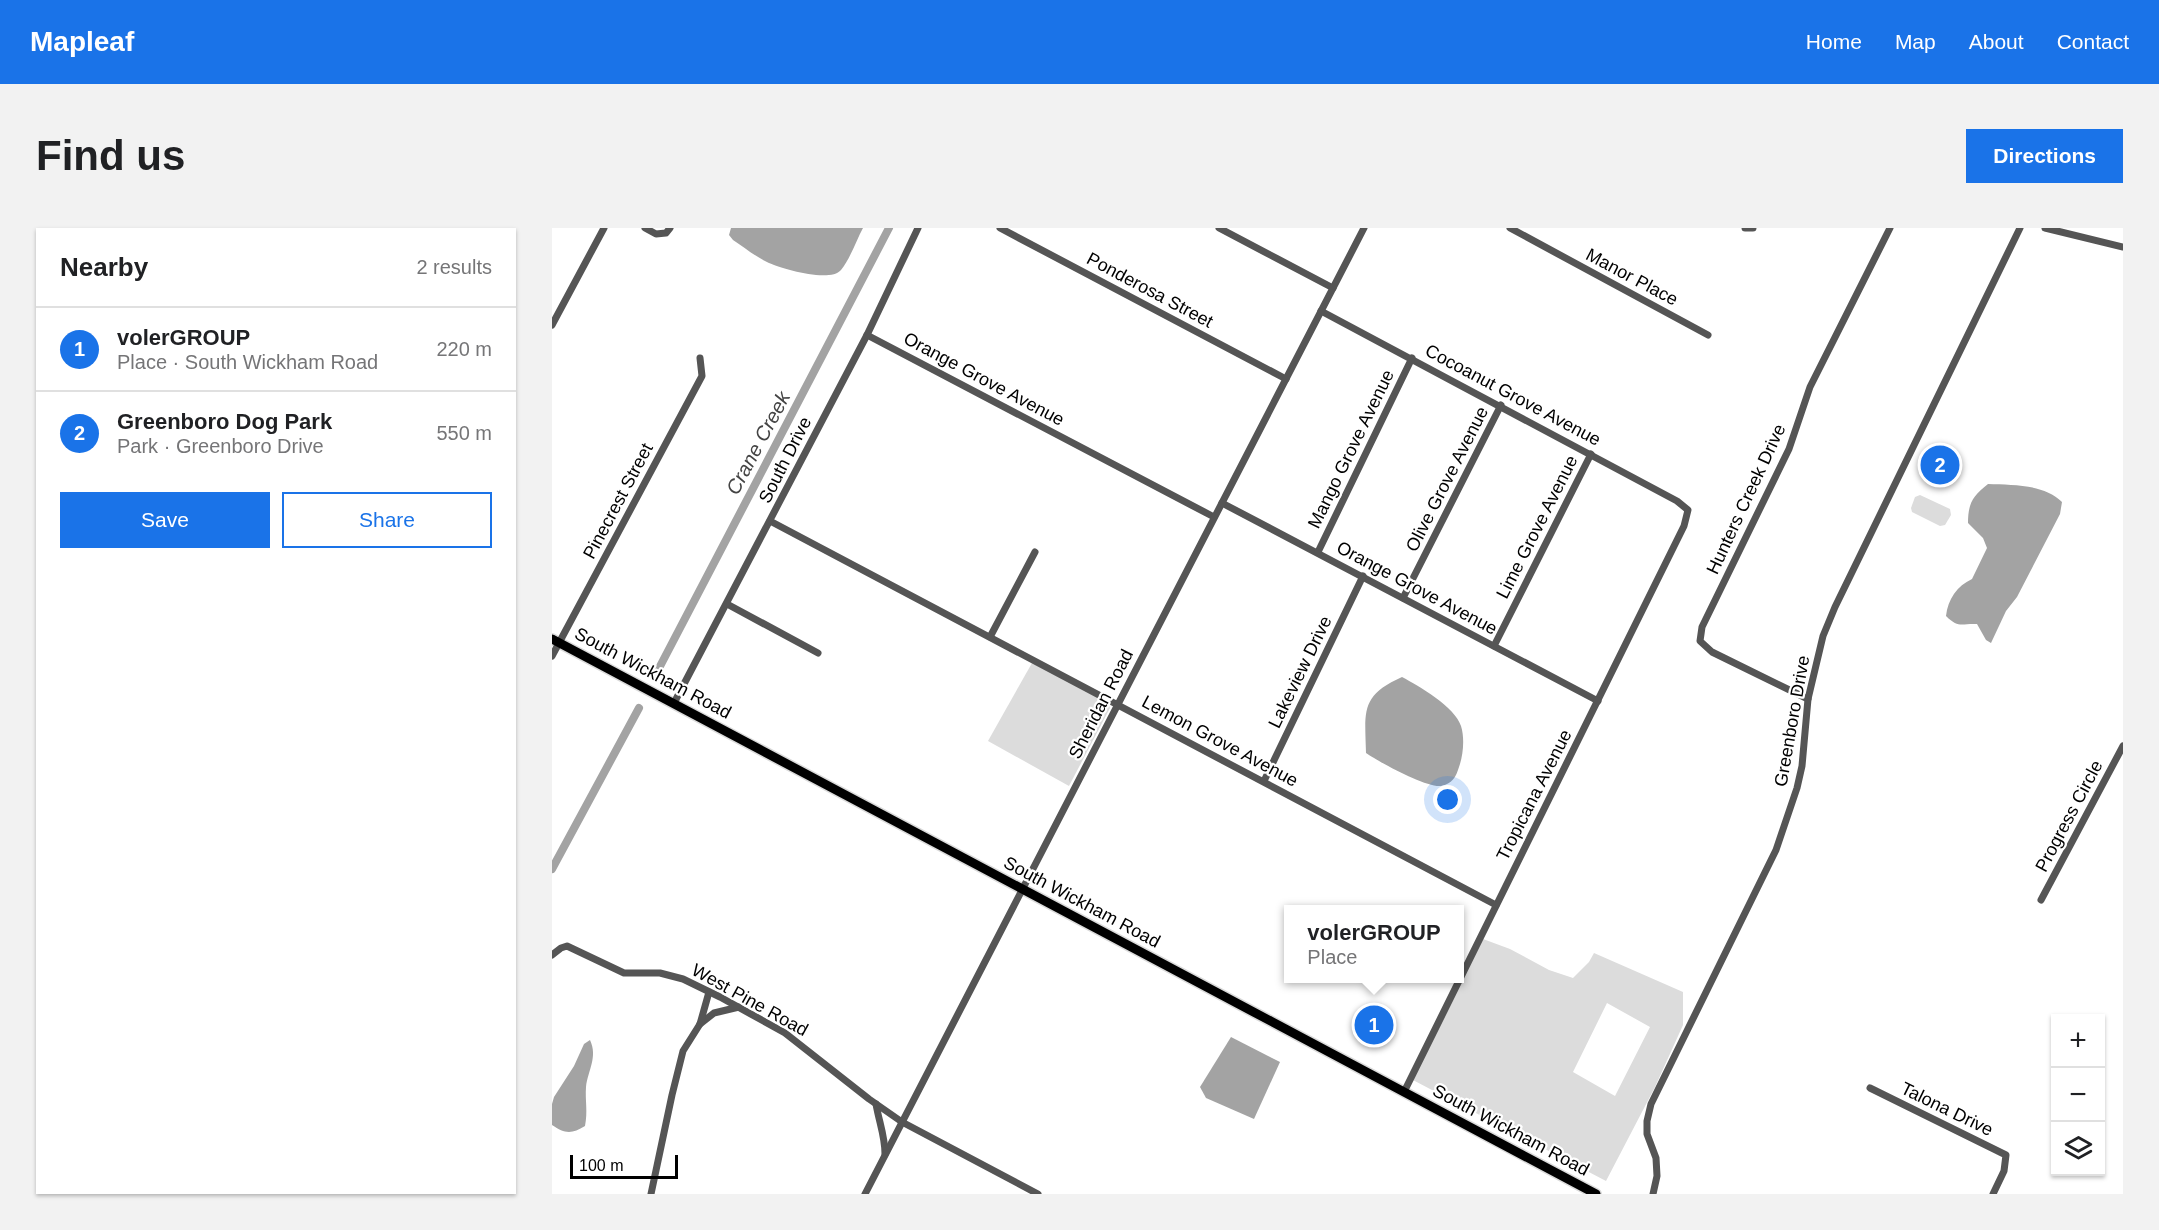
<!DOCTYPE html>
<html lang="en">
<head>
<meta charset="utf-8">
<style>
  :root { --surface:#fff; --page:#f2f2f2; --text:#202124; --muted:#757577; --line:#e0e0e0; --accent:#1a73e8 }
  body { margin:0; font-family:Helvetica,sans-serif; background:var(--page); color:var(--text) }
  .controls { position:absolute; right:18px; bottom:18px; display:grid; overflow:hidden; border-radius:0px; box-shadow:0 2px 4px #0004 }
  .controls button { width:54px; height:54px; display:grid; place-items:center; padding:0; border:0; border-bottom:2px solid var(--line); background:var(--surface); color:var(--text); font:30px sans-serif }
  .scale { position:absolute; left:18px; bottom:15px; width:108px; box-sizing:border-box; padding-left:6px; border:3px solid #000; border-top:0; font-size:16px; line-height:21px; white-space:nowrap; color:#000; -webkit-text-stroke:4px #fff; paint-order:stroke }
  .you { position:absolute; left:896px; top:572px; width:21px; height:21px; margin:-15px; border:4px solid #fff; border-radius:50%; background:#1a73e8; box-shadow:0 0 0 9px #1a73e833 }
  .badge { display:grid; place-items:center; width:39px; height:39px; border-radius:50%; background:var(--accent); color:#fff; font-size:20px; font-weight:700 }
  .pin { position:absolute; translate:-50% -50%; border:3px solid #fff; box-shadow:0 2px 6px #0006 }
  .popup { position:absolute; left:732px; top:677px; width:180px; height:78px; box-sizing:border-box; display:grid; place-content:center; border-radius:0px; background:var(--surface); filter:drop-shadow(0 2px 4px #0005); font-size:20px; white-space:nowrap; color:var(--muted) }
  .popup b { font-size:22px; color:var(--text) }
  .popup::after { content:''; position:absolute; left:50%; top:100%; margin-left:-12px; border:12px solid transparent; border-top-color:var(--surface) }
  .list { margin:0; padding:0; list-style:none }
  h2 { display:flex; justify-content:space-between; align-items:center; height:78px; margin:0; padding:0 24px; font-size:26px }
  h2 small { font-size:20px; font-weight:400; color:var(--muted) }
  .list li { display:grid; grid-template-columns:39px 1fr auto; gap:18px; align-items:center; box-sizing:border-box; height:84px; padding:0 24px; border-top:2px solid var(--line) }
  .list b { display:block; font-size:22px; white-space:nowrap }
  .list p { margin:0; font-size:20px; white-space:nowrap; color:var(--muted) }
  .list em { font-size:20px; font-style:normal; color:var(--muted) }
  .actions { display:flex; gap:12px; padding:18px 24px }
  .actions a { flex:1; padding:14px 0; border:2px solid var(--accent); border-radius:0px; text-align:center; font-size:21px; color:var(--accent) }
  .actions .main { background:var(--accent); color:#fff }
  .icon { flex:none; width:33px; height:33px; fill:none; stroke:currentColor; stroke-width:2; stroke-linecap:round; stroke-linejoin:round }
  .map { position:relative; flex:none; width:1571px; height:966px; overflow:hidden; border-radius:0px }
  header { display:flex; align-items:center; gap:36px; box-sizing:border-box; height:84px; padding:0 30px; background:var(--accent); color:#fff }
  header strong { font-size:28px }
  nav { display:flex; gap:33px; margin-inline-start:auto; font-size:21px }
  .intro { display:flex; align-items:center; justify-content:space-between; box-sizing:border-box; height:144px; padding:0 36px }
  h1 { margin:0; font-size:42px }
  .button { padding:15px 27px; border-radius:0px; background:var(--accent); color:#fff; font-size:21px; font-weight:700 }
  main { display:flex; gap:36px; padding:0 36px }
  aside { flex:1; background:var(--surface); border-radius:0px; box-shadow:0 2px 4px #0004 }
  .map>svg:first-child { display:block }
  .green { fill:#dcdcdc; fill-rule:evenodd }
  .water { fill:#a3a3a3 }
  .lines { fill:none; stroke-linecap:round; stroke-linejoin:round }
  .canal { stroke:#a3a3a3; stroke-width:8 }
  .major-casing { stroke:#dbdbdb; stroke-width:12 }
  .minor { stroke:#555; stroke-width:7 }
  .major { stroke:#000; stroke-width:9 }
  .labels { text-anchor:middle; stroke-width:4.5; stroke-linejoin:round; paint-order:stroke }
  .street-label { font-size:18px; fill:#000; stroke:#fff }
  .water-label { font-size:20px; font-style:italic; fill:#444; stroke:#fff }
</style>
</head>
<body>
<header>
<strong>Mapleaf</strong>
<nav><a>Home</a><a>Map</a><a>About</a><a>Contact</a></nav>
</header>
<div class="intro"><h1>Find us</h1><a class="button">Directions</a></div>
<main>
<aside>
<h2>Nearby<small>2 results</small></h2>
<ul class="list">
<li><span class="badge">1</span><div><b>volerGROUP</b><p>Place · South Wickham Road</p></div><em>220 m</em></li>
<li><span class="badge">2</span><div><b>Greenboro Dog Park</b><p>Park · Greenboro Drive</p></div><em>550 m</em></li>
</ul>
<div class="actions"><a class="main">Save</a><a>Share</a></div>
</aside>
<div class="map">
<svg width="1571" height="966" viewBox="0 0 1571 966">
  <rect width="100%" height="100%" fill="#fff"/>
  <g class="green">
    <path d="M1368 267 1398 281 1399 287 1393 297 1388 298 1360 284 1359 280 1363 269Z"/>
    <path d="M480 435 556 474 558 480 517 558 436 513Z"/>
    <path d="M931 711 958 721 997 742 1021 750 1037 734 1042 725 1131 764V797L1103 859 1054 953 859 851ZM1055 775 1098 799 1063 868 1021 844Z"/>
  </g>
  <g class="water">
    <path d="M179 0H311C304 13 298 31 289 42 278 55 231 41 217 35 204 29 193 20 181 12L177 7Z"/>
    <path d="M1436 256C1461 257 1492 256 1510 274L1508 286 1465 369 1454 383 1439 415 1434 412 1425 396C1410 395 1407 401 1394 388 1396 371 1405 358 1420 351L1435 320 1431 310 1416 295C1416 275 1421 268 1436 256Z"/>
    <path d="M850 449C867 458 903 479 909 498 913 511 911 528 907 539 904 549 900 556 889 558 875 560 827 534 814 525 813 483 808 468 850 449Z"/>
    <path d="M679 809 728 834 702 891 654 870 648 859Z"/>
    <path d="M38 812C46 829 36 842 34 859 33 873 36 883 33 898 20 906 13 906 0 897V876L2 869 22 838 32 816Z"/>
  </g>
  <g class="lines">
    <g class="canal">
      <path d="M104 446 337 0"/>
      <path d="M0 641 87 480"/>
    </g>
    <defs>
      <path id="major" d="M0 411 1044 966"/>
    </defs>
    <use href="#major" class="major-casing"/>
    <g class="minor">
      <path d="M93 0 104 6 114 5 118 0"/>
      <path d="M448 0 734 151"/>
      <path d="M667 0 781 60"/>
      <path d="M958 0 1156 107"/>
      <path d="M1193 0H1201"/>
      <path d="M1493 0 1571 19"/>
      <path d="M769 83 1125 273 1136 282 1132 298 852 864"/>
      <path d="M0 97 52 0"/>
      <path d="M315 107 662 289"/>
      <path d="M670 275 1046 473"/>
      <path d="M218 293 944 677"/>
      <path d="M766 324 860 130"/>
      <path d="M851 370 949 177"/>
      <path d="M175 376 266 425"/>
      <path d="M438 409 483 324"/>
      <path d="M942 418 1039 226"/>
      <path d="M0 428 150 148 148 130"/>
      <path d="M1256 471 1160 424 1148 413 1150 399 1237 221 1258 159 1338 0"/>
      <path d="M122 475 315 107 366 0"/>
      <path d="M712 553 811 348"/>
      <path d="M1489 672 1571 518"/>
      <path d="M0 727 9 720 15 718 72 745H108L131 751 168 769 233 805 317 871 350 894 486 966"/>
      <path d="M148 796 162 785 187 779"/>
      <path d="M1318 860 1454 927 1452 943 1441 966"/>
      <path d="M324 876C327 894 333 908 333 926"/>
      <path d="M99 966 120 867 131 823 148 796 157 764"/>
      <path d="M313 966 812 0"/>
      <path d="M1101 966 1105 948 1104 930 1095 906V893L1099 876 1224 622 1245 560 1250 538 1256 471 1271 408 1283 379 1468 0"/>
    </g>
    <use href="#major" class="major"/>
  </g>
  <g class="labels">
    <g class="street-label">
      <text transform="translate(1080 49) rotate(28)" y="6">Manor Place</text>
      <text transform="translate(598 62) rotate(28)" y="6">Ponderosa Street</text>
      <text transform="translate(432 151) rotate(28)" y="6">Orange Grove Avenue</text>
      <text transform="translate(961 167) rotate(28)" y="6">Cocoanut Grove Avenue</text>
      <text transform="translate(799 221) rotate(-64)" y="6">Mango Grove Avenue</text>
      <text transform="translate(233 232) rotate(-63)" y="6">South Drive</text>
      <text transform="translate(895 251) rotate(-63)" y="6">Olive Grove Avenue</text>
      <text transform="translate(1194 271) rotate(-65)" y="6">Hunters Creek Drive</text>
      <text transform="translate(66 273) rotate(-62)" y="6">Pinecrest Street</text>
      <text transform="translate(985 299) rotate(-63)" y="6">Lime Grove Avenue</text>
      <text transform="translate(865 360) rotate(28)" y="6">Orange Grove Avenue</text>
      <text transform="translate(748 444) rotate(-64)" y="6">Lakeview Drive</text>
      <text transform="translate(101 445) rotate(28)" y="6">South Wickham Road</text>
      <text transform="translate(549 476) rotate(-63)" y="6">Sheridan Road</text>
      <text transform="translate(1240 493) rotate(-80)" y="6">Greenboro Drive</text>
      <text transform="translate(668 513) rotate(28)" y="6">Lemon Grove Avenue</text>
      <text transform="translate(982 567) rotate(-63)" y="6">Tropicana Avenue</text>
      <text transform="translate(1517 588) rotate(-62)" y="6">Progress Circle</text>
      <text transform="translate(530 674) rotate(28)" y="6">South Wickham Road</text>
      <text transform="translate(198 772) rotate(29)" y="6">West Pine Road</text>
      <text transform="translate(1395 881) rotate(26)" y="6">Talona Drive</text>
      <text transform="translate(959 902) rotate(28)" y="6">South Wickham Road</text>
    </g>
    <g class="water-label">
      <text transform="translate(206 215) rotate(-62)" y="7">Crane Creek</text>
    </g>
  </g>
</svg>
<div class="controls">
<button>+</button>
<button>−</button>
<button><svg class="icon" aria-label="layers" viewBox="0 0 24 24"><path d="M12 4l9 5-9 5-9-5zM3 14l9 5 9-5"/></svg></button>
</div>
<div class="scale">100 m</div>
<div class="you"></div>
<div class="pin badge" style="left:822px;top:797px">1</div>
<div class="popup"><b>volerGROUP</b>Place</div>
<div class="pin badge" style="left:1388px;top:237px">2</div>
</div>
</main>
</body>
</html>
